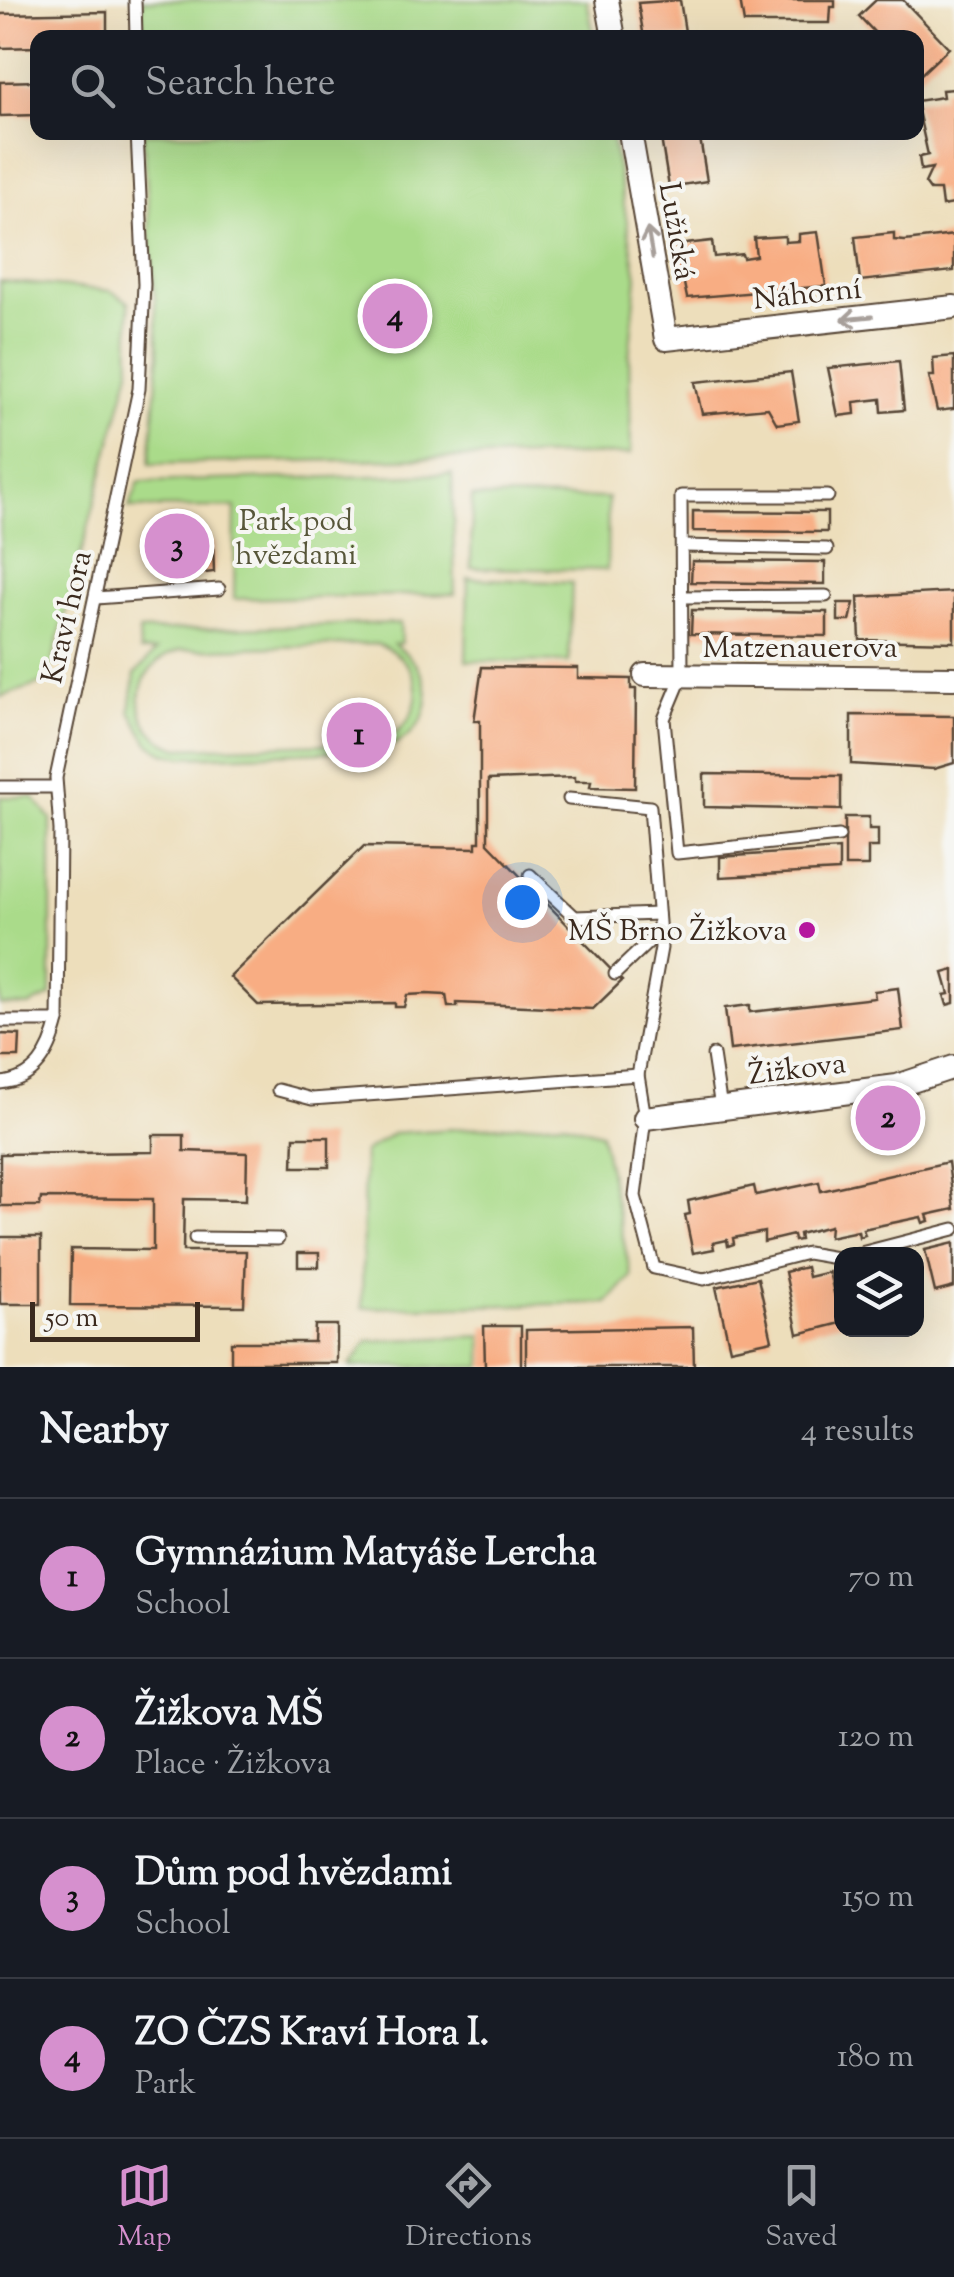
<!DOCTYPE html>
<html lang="en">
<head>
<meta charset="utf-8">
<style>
  :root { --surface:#171b24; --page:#20242c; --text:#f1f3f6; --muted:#9ea1a6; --line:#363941; --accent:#d690ce }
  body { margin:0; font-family:"Sorts Mill Goudy",serif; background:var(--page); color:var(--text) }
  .controls { position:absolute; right:30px; bottom:30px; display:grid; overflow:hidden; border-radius:20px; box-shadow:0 10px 40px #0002 }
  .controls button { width:90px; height:90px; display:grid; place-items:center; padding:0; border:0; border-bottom:2px solid var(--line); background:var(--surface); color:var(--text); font:50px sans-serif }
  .scale { position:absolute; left:30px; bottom:25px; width:170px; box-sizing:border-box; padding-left:10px; border:5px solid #3b2a1e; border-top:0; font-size:28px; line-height:35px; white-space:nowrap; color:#3b2a1e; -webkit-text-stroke:8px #f6f6f2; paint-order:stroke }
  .you { position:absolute; left:522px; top:902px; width:35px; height:35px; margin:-25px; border:8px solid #fff; border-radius:50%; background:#1a73e8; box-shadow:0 0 0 15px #1a73e833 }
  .badge { display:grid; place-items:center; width:65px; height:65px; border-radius:50%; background:var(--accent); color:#111; font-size:32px; font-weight:700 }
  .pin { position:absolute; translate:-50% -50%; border:5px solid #fff; box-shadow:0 2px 10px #0006 }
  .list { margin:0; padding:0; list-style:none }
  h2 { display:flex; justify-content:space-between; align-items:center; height:130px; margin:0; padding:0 40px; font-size:42px }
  h2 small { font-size:32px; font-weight:400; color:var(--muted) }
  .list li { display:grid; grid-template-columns:65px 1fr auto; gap:30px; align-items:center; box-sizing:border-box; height:160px; padding:0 40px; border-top:2px solid var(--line) }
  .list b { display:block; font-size:38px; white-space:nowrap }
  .list p { margin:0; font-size:32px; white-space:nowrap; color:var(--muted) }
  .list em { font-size:32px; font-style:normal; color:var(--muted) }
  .icon { flex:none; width:55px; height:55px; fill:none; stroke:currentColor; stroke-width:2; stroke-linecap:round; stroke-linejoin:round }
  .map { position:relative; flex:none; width:954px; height:1367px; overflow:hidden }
  .search { position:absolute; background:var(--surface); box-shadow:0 10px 40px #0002; left:30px; right:30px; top:30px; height:110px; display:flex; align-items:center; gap:25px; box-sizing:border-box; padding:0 35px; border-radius:20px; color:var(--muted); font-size:38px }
  .sheet { height:770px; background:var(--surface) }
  nav { display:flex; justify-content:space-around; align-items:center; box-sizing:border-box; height:140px; border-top:2px solid var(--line); background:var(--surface); font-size:28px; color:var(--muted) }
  nav a { display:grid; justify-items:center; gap:5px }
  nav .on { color:var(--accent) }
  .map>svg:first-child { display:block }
  .green { fill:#aadb8a; stroke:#728254; stroke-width:2.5; fill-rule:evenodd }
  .building { fill:#f8ad83 }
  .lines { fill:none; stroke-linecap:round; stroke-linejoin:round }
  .lane-casing { stroke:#564536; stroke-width:15 }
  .street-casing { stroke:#564536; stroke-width:26 }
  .lane { stroke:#fff; stroke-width:11 }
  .street { stroke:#fff; stroke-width:22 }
  .oneway { stroke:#a79f9a }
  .poi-dot { fill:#b5179e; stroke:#f6f6f2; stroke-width:4 }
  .labels { text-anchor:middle; stroke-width:8; stroke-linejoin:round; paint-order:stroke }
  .street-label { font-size:30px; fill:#3b2a1e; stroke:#f6f6f2 }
  .park-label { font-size:30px; fill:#575639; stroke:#f6f6f2 }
  .poi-label { font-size:30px; fill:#3b2a1e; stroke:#f6f6f2; text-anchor:end }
</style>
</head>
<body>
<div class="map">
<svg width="954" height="1367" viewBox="0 0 954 1367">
  <rect width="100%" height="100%" fill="#f6f6f2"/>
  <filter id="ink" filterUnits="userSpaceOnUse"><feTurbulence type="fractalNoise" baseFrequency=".01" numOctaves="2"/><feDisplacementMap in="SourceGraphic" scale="20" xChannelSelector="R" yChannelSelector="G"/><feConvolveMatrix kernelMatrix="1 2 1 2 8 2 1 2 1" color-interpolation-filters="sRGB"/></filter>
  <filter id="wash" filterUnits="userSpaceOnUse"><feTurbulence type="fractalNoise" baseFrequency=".0048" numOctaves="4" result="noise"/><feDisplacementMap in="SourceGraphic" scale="40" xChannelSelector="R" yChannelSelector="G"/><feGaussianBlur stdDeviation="2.25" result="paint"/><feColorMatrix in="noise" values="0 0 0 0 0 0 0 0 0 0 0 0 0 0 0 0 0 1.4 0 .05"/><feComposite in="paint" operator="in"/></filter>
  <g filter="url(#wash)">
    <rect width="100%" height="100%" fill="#eddebb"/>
    <g class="green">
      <path d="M142 0H587L594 37H142Z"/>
      <path d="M143 133H611L637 277 629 357 631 454 150 464 159 355Z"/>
      <path d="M0 281 111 291 129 302 130 370 49 675 43 683 0 697Z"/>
      <path d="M452 474 455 594 234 599 235 507 129 508 139 482Z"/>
      <path d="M472 497 608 498 607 570 471 568Z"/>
      <path d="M468 578 572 583 569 662 466 661Z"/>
      <path d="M400 623 401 643 394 644C443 677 437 735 378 750L183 757 164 753 149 743 130 711 135 674 156 651H140L139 631ZM376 644C431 661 429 726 376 743L179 748C125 731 128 667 180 650Z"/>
      <path d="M0 797H33L51 819V996L29 1006 0 1005Z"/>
      <path d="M562 1122 601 1133 631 1276 607 1303 362 1308 364 1152 393 1133Z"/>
      <path d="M482 1336V1367H349L368 1341Z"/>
    </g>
    <g id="blocks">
      <g class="building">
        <path d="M680 0 686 38H644L638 3Z"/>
        <path d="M740 0H835V7H831L830 23H744Z"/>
        <path d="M876 0H903L949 48 918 77 916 38H880L859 16Z"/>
        <path d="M107 12V38H38V47L0 48V14Z"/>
        <path d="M38 81V115L0 116V82Z"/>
        <path d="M954 89V204L942 206 940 190H930L925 183 932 168 921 170 919 157 928 155 916 101 943 97 942 90Z"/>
        <path d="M660 132H699L707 181 669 187Z"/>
        <path d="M818 232 826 286 687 298 676 245 712 241 714 257 742 254 743 258 756 256 754 238 785 236V242L799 241V234Z"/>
        <path d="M894 233V240L905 241 954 235V271L860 281 855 237Z"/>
        <path d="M954 356V409L937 411 929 376H934L933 358Z"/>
        <path d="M899 361 904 410 882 412 881 399 854 402 855 414 838 416 828 368Z"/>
        <path d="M791 372 799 421 777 424 768 408 702 414 695 382Z"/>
        <path d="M693 511 827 512V532L693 531Z"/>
        <path d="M193 538 194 543 213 542 214 572 160 578 158 539Z"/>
        <path d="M692 561 825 562V584L691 582Z"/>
        <path d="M954 592V642L860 640 858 597Z"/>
        <path d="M838 603H854L850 621H838Z"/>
        <path d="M692 610 827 612V636L691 634Z"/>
        <path d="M482 667 578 668V678L631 679V689H636L635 788 590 787 591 781H575V777L488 780V843L622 981 593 1009 457 1003V1007H448L446 995 426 994 407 995 404 1007H395V1003L258 1005 230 977 364 846 476 848V842H480V721H474Z"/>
        <path d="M851 715 954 716V763L934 769 851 764Z"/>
        <path d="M704 774 841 776V810L704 807Z"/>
        <path d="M845 817H869V829H878V847H868V866H845Z"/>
        <path d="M839 849V871L720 877V857Z"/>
        <path d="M954 970V1003L947 1005 944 995 949 994 943 973Z"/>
        <path d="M898 988 903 1030 730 1050 725 1008 750 1005V1012L875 998 874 991Z"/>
        <path d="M0 1034 20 1035 19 1057H0Z"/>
        <path d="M896 1105 901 1123 880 1130 875 1112Z"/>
        <path d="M153 1135H184V1151L247 1153 246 1200 184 1199 183 1251H246L244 1306 70 1305 71 1249 153 1250V1199L41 1198 40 1206H0V1154L153 1152Z"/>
        <path d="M294 1137H329V1167H293Z"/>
        <path d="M948 1162 954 1209 927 1215 929 1221 923 1223 921 1217 863 1229 865 1235 859 1237 858 1231 829 1237 830 1226 799 1234 800 1240 794 1241 793 1235 764 1242V1232L733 1238 734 1244 728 1246 727 1240 713 1243 714 1249 693 1253 685 1215 690 1214 688 1201 754 1186 756 1195 819 1182 821 1191Z"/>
        <rect x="0" y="1237" width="41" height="67"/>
        <path d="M954 1243V1287L935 1292 925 1250Z"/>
        <rect x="298" y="1253" width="21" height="14"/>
        <path d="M806 1267 808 1277 829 1272 841 1323 798 1334 785 1272Z"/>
        <path d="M758 1278 772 1340 730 1349 716 1287Z"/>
        <path d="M315 1325H337V1363H231V1342H314Z"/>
        <path d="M484 1326H521V1367H485Z"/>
        <path d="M693 1327 694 1367H526V1330Z"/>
      </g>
    </g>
  </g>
  <g filter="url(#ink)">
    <use href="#blocks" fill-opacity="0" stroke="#564536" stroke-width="2.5"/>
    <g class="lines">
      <defs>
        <g id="lane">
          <path d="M135 0 136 38"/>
          <path d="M828 496H681L682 676 664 719 677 853 839 836"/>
          <path d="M682 546 827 549"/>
          <path d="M682 597 826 596"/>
          <path d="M96 598 219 589"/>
          <path d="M0 787H56"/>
          <path d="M569 799 650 807 661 948 638 1075 645 1118 635 1196 654 1268 704 1279 807 1253 842 1259"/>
          <path d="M530 875 575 917 658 914"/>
          <path d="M615 974 660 931"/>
          <path d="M0 1021H58"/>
          <path d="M713 1055 721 1108"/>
          <path d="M0 1083C36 1080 50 1053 58 1021L60 830 56 778 139 389 144 284 137 132"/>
          <path d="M278 1090 312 1099 638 1075"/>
          <path d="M195 1238 278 1239"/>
          <path d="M857 1254 954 1229"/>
        </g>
        <g id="street">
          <path d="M607 0 614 38"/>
          <path d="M630 132 666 339 954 307"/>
          <path d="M645 675 954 678"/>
          <path d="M645 1118 897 1086 954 1067"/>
        </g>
      </defs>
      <use href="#lane" class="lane-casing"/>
      <use href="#street" class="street-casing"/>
      <use href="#lane" class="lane"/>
      <use href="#street" class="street"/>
    </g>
    <defs><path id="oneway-shaft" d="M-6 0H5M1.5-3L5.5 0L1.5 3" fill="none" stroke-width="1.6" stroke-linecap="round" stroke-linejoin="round" transform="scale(2.5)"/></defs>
    <g class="oneway">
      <use href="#oneway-shaft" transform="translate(650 243) rotate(-100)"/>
      <use href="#oneway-shaft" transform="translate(857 318) rotate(174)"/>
    </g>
  </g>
  <circle class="poi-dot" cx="807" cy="930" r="10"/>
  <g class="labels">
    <g class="street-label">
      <text transform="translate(678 231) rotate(80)" y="10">Lužická</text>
      <text transform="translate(807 293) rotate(-6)" y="10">Náhorní</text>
      <text transform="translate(66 617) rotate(-77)" y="10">Kraví hora</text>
      <text x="800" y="657">Matzenauerova</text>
      <text transform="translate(797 1068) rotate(-7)" y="10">Žižkova</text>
    </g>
    <g class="park-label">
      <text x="296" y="530">Park pod<tspan x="296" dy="34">hvězdami</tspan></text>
    </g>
    <g class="poi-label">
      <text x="787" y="940">MŠ Brno Žižkova</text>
    </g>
  </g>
</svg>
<div class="controls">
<button><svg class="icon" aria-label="layers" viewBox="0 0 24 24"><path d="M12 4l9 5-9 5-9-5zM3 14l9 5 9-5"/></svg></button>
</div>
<div class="scale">50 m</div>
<div class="you"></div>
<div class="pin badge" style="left:359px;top:735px">1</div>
<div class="pin badge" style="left:888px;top:1118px">2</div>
<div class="pin badge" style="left:177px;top:546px">3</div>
<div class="pin badge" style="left:395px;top:316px">4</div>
<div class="search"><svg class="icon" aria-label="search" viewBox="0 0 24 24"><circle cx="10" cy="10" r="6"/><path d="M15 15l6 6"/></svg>Search here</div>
</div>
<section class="sheet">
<h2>Nearby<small>4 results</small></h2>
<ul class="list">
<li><span class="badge">1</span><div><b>Gymnázium Matyáše Lercha</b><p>School</p></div><em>70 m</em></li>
<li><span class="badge">2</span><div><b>Žižkova MŠ</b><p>Place · Žižkova</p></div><em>120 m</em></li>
<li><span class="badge">3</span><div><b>Dům pod hvězdami</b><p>School</p></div><em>150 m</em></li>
<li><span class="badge">4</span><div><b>ZO ČZS Kraví Hora I.</b><p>Park</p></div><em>180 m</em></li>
</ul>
</section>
<nav>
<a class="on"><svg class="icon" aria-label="map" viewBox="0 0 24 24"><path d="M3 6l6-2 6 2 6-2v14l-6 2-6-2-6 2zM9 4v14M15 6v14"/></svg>Map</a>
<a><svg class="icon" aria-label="directions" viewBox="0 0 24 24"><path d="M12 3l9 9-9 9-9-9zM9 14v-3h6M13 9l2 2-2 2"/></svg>Directions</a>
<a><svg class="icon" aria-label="saved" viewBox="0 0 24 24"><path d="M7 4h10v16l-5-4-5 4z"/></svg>Saved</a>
</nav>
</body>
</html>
